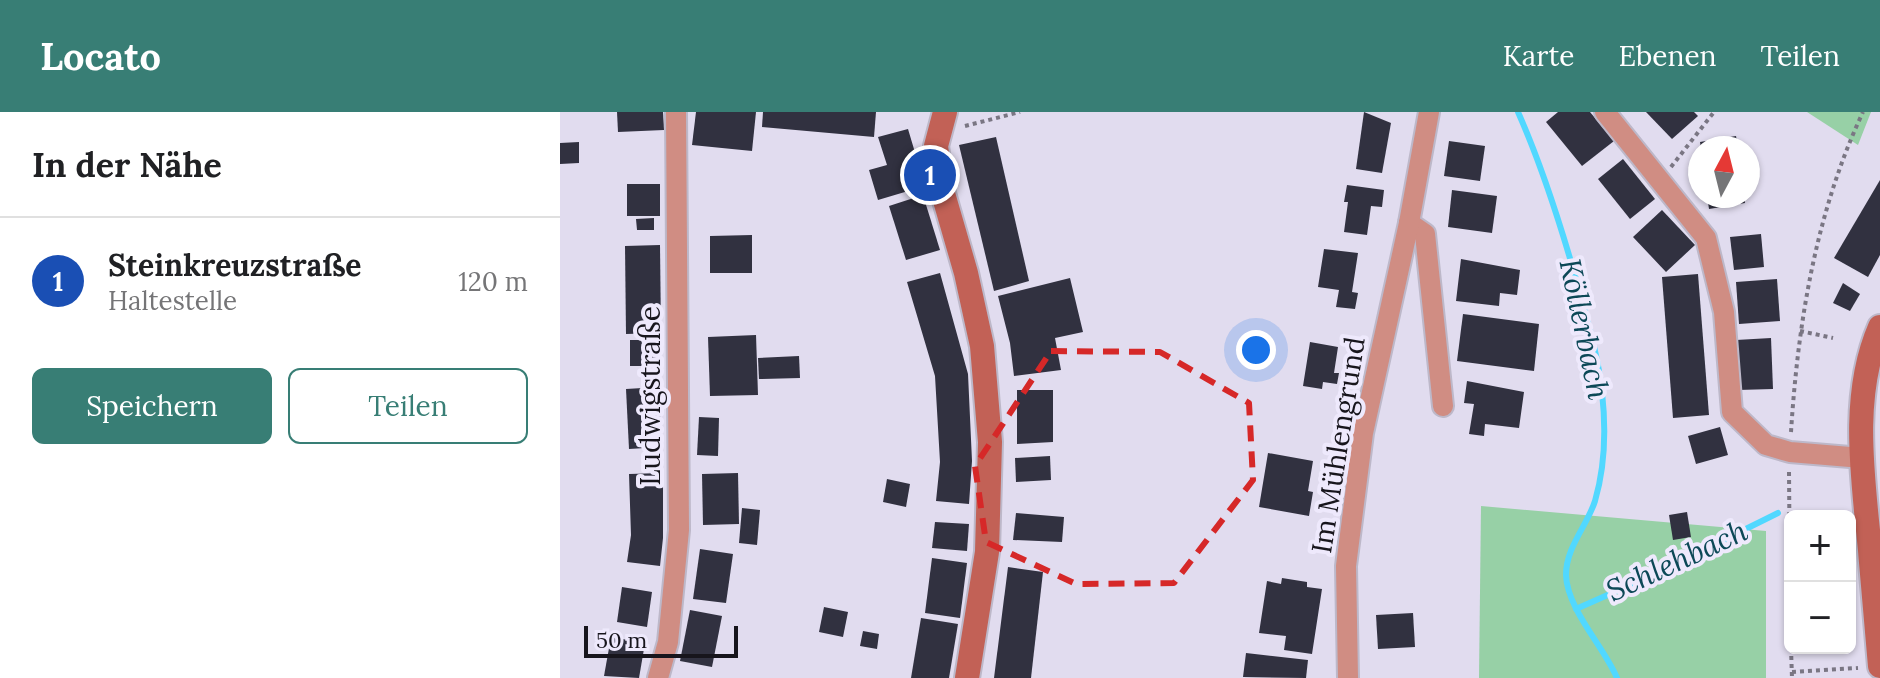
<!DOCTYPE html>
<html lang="de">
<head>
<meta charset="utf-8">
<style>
  :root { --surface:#fff; --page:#f6f6f6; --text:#202124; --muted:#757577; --line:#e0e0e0; --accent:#387e75 }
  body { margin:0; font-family:Lora,serif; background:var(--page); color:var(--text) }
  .controls { position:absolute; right:24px; bottom:24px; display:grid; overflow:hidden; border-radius:12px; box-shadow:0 2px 6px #0004 }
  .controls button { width:72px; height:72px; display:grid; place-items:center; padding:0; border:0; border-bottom:2px solid var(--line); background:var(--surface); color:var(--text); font:40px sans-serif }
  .compass { position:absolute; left:1128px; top:24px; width:72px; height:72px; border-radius:50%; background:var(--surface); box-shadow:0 2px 6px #0004; rotate:7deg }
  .scale { position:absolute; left:24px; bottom:20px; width:154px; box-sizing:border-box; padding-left:8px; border:4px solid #17151c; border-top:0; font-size:22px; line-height:28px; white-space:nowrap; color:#17151c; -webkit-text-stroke:6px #eee9fc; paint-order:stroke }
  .you { position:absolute; left:696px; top:238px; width:28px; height:28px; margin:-20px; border:6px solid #fff; border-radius:50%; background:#1a73e8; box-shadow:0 0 0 12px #1a73e833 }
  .badge { display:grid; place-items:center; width:52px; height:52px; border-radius:50%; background:var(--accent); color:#fff; font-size:26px; font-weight:700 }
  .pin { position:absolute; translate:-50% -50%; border:4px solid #fff; box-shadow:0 2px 8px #0006 }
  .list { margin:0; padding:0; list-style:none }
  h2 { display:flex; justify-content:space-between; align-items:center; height:104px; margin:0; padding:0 32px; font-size:34px }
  h2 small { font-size:26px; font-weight:400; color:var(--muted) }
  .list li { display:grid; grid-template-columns:52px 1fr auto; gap:24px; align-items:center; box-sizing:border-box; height:128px; padding:0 32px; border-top:2px solid var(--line) }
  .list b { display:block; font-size:30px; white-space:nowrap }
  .list p { margin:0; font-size:26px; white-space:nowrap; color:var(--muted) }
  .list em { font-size:26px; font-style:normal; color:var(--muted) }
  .actions { display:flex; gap:16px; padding:24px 32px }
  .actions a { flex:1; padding:18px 0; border:2px solid var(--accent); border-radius:12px; text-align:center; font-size:28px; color:var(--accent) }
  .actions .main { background:var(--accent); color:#fff }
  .map { position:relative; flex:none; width:1320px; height:566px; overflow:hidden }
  header { display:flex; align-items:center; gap:48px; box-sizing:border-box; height:112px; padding:0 40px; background:var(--accent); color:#fff }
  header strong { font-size:38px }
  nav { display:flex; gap:44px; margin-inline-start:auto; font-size:28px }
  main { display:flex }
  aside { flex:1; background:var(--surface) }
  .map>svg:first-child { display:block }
  .green { fill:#97d0a6 }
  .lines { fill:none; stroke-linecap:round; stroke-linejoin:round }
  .stream { stroke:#51d8ff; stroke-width:6 }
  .building { fill:#313140 }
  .street-casing { stroke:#bdb8c9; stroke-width:24 }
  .secondary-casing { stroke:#bdb8c9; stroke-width:28 }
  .path { stroke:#7a7683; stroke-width:4; stroke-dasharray:4 4; stroke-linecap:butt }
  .street { stroke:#d08d83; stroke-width:20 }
  .secondary { stroke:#c26156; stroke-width:24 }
  .marked { fill:none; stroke:#d62828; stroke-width:6; stroke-dasharray:16 10; stroke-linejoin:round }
  .labels { text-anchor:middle; stroke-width:8; stroke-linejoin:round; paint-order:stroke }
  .street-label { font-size:28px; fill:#17151c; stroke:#eee9fc }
  .water-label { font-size:30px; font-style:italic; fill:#0c4857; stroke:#eee9fc }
</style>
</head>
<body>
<header>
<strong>Locato</strong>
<nav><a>Karte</a><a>Ebenen</a><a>Teilen</a></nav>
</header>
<main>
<aside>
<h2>In der Nähe<small></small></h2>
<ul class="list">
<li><span class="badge" style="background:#1a4fb4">1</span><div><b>Steinkreuzstraße</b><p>Haltestelle</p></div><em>120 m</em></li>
</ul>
<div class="actions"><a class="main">Speichern</a><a>Teilen</a></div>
</aside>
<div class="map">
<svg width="1320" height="566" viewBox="0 0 1320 566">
  <rect width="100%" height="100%" fill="#e1dcef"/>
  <g class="green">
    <path d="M1247 0H1311L1298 33Z"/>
    <path d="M921 394 1206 419V566H919Z"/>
  </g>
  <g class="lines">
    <g class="stream">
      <path d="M958 0C982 54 1000 111 1016 167 1026 204 1038 242 1042 280 1046 316 1045 355 1035 389 1027 414 1006 435 1006 463 1007 497 1044 535 1057 566"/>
      <path d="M1016 497 1095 462 1218 401"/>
    </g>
  </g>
  <g class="building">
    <path d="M57 0H103L104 18 58 20Z"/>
    <path d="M136 0H196L192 39 132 33Z"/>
    <path d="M203 0H316L314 25 202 15Z"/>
    <path d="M804 0 831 11 822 61 796 57Z"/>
    <path d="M998 0H1030L1054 29 1022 54 986 10Z"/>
    <path d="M1086 0H1134L1138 4 1112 27Z"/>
    <path d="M348 17 365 74 318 88 309 58 327 53 318 25Z"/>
    <path d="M1176 24 1178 36H1141L1140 30Z"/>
    <path d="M436 25 469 169 434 179 399 33Z"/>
    <path d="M889 29 925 34 920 69 884 64Z"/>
    <path d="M19 30V51L0 52V31Z"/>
    <path d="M1063 47 1095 87 1070 107 1038 67Z"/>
    <path d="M1320 68V143L1308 165 1274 146Z"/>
    <rect x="67" y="72" width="33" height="32"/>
    <path d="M787 73 824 78 822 95 811 94 807 123 784 120 788 90H784Z"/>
    <path d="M892 78 937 84 932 121 888 115Z"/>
    <path d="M363 83 380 138 346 148 329 94Z"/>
    <path d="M1147 84H1184L1185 91 1149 97Z"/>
    <path d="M1102 98 1135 133 1106 160 1073 125Z"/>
    <path d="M94 106V118H77L76 107Z"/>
    <path d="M1201 122 1204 155 1174 158 1170 125Z"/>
    <path d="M192 123V161H150V124Z"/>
    <path d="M100 133 101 221 66 222 65 134Z"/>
    <path d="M764 137 798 141 792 180 798 181 795 197 776 195 779 178 758 175Z"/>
    <path d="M901 147 960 158 957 183 940 181 939 194 896 189Z"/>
    <path d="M380 161 408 262 412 349 409 392 376 389 380 350 375 264 347 170Z"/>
    <path d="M1138 162 1149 303 1113 306 1102 165Z"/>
    <path d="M510 166 523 220 495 226 501 258 454 264 450 231 438 184Z"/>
    <path d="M1217 167 1220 209 1179 212 1176 170Z"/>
    <path d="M1283 171 1300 182 1290 199 1273 191Z"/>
    <path d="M903 202 979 212 974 259 897 249Z"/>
    <path d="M196 223 198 283 150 284 148 225Z"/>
    <path d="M1211 226 1213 277 1178 278 1176 228Z"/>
    <path d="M70 228H99L100 254H70Z"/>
    <path d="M750 230 778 235 774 261H779L777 272 763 270 762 277 743 274Z"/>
    <path d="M239 244 240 266 199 267 198 246Z"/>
    <path d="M907 269 964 280 959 316 925 312 924 324 909 322 914 292 904 291Z"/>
    <path d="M99 275 102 335 69 337 66 277Z"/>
    <path d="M457 278H493V330L457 332Z"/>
    <path d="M139 305 159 306 158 344 137 343Z"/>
    <path d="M1160 315 1168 343 1136 352 1128 324Z"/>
    <path d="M708 341 753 349 748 379 753 380 749 404 699 395Z"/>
    <path d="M490 344 491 368 456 370 455 346Z"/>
    <path d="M103 361V426L100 454 67 450 71 423 69 362Z"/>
    <path d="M178 361 179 412 143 413 142 362Z"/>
    <path d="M327 367 350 372 346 395 323 390Z"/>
    <path d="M182 396 200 398 197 433 179 431Z"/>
    <path d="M1127 400 1131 425 1113 428 1109 403Z"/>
    <path d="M456 401 504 405 502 430 453 428Z"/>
    <path d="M375 410 409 412 407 439 372 436Z"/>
    <path d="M140 437 173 442 166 491 133 487Z"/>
    <path d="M372 446 407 451 400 506 365 501Z"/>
    <path d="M448 455 483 460 471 566H434Z"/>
    <path d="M722 466 747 470V475L762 477 752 542 724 538 726 524 699 521 707 469 721 472Z"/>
    <path d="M62 475 92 480 87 515 57 510Z"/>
    <path d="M264 495 288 500 283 525 259 520Z"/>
    <path d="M130 498 162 504 152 555 120 549Z"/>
    <path d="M853 501 855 535 818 537 816 503Z"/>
    <path d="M361 506 398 512 389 566H351Z"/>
    <path d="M303 519 319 522 317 537 300 534Z"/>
    <path d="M51 525 85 531 79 566 44 564Z"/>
    <path d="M686 541 748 548 746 566 683 565Z"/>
  </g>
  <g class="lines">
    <defs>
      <g id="street">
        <path d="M1045 0 1146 126 1164 200 1172 300 1206 333 1230 340 1302 346"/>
        <path d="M849 111 865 122 883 294"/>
        <path d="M98 566 108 530 119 418 116 0"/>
        <path d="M788 566 786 454 803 321 849 111 869 0"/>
      </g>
      <g id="secondary">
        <path d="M385 0 376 34 382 78 406 161 422 234 430 330 427 440 407 566"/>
        <path d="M1320 215C1290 284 1303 366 1310 438 1313 477 1317 516 1320 554"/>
      </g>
    </defs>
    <use href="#street" class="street-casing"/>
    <use href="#secondary" class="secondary-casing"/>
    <g class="path">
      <path d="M405 14 460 0"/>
      <path d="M1111 55 1154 0"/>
      <path d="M1240 219 1273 226"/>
      <path d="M1231 320C1238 210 1256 100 1303 0"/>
      <path d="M1229 360 1230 479"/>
      <path d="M1231 536 1232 566"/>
      <path d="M1232 560 1298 556"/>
    </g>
    <use href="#street" class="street"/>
    <use href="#secondary" class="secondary"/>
  </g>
  <path class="marked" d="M491 239 600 240 689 291 693 368 614 471 516 472 426 430 415 354Z"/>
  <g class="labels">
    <g class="street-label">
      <text transform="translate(90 284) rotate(-90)" y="10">Ludwigstraße</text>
      <text transform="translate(778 333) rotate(-81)" y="10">Im Mühlengrund</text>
    </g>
    <g class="water-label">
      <text transform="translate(1024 217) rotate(78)" y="10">Köllerbach</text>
      <text transform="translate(1117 449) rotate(-25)" y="10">Schlehbach</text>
    </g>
  </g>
</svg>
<div class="controls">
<button>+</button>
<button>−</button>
</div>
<svg class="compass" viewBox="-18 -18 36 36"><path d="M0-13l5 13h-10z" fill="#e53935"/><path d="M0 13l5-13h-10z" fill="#757577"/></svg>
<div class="scale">50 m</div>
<div class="you"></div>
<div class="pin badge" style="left:370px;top:63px;background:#1a4fb4">1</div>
</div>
</main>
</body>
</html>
